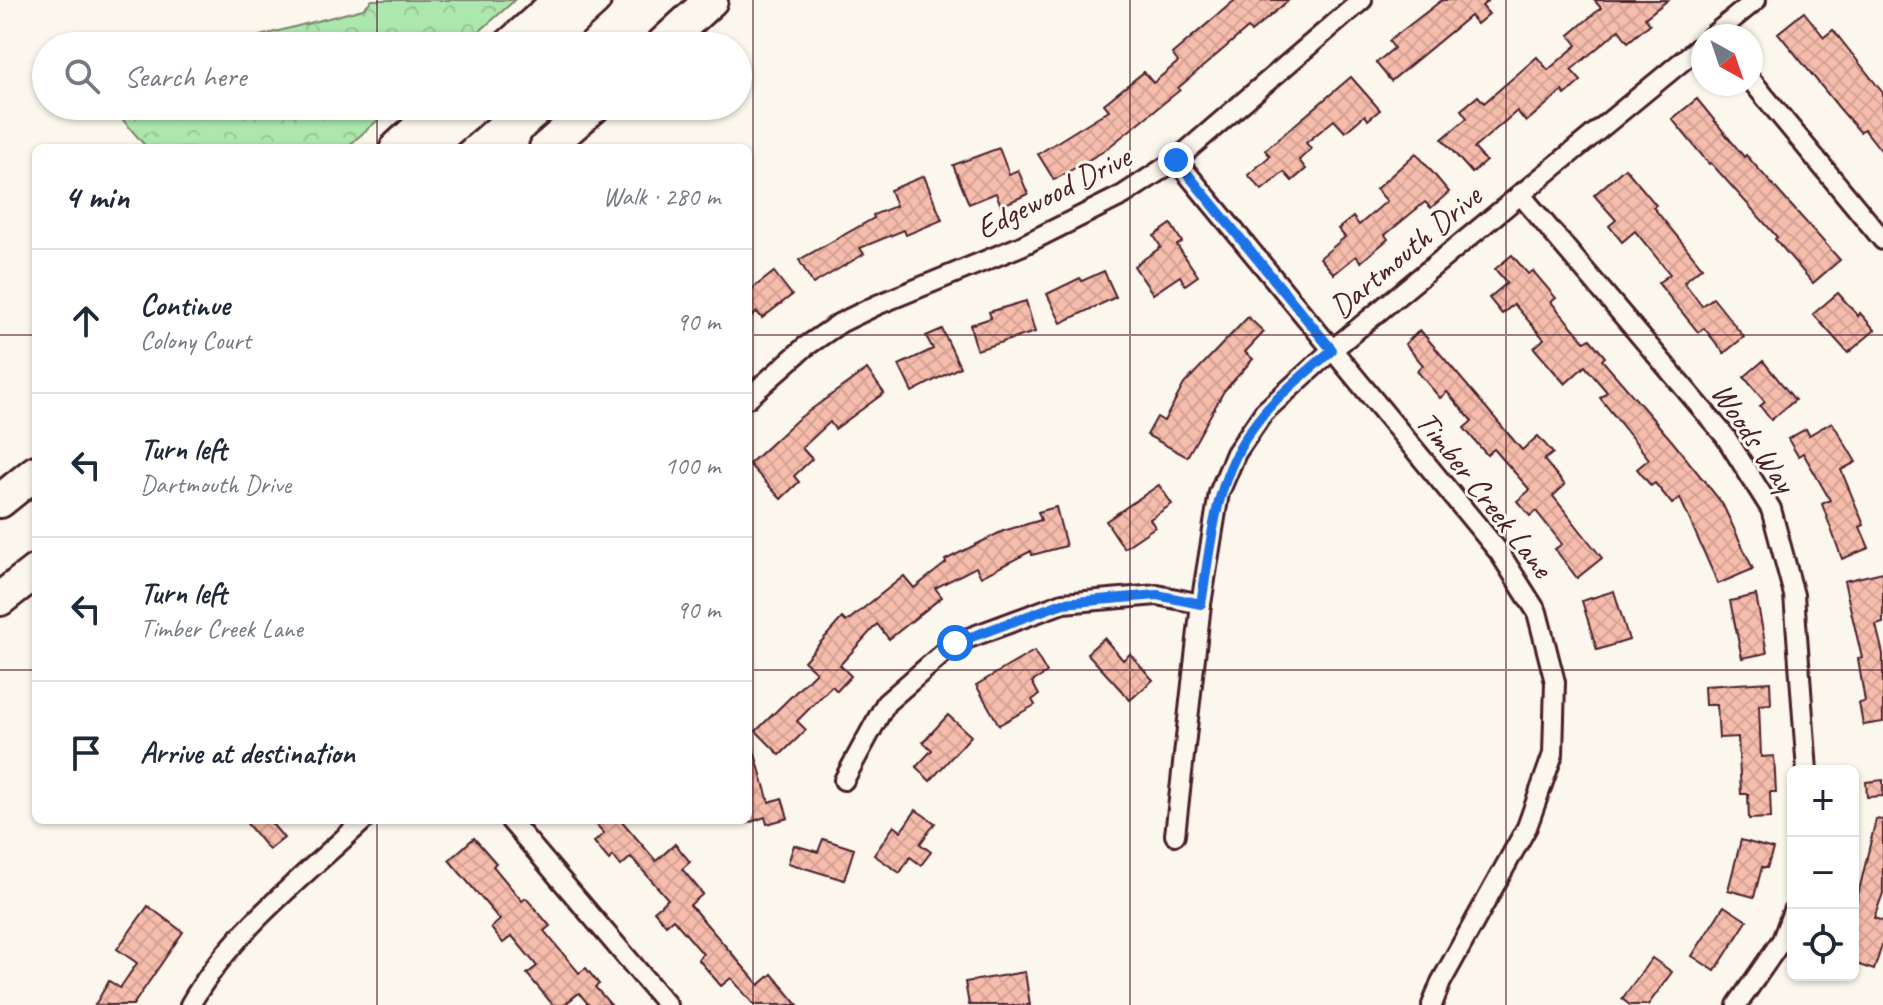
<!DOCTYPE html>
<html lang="en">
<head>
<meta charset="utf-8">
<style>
  :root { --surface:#fff; --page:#f6f6f7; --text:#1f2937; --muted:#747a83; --line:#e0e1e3 }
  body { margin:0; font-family:Caveat,sans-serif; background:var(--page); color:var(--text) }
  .controls { position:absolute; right:24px; bottom:24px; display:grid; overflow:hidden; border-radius:12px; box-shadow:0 2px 6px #0004 }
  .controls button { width:72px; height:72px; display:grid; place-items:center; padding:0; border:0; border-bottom:2px solid var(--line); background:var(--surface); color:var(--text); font:40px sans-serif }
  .compass { position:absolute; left:1691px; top:24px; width:72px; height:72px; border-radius:50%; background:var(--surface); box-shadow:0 2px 6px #0004; rotate:140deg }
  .stop { position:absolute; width:24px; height:24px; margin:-18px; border:6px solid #1a73e8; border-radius:50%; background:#fff }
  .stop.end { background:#1a73e8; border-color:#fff; box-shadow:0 2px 8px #0008 }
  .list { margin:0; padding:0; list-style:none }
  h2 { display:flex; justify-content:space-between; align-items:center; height:104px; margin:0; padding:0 32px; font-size:34px }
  h2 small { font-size:26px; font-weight:400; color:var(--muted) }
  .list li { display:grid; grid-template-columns:52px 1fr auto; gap:24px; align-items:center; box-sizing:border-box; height:144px; padding:0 32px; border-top:2px solid var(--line) }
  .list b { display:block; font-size:30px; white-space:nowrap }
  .list p { margin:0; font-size:26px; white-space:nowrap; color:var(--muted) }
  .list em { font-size:26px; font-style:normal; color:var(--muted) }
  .icon { flex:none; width:44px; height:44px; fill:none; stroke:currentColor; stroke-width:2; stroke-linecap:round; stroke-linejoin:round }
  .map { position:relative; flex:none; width:1883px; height:1005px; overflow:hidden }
  .search { position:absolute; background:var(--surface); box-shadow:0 2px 6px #0004; left:32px; top:32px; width:720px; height:88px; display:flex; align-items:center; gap:20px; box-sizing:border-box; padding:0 28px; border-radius:44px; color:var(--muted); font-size:30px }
  .panel { position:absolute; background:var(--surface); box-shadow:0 2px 6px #0004; left:32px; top:144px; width:720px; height:680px; border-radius:12px }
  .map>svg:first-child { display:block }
  .forest { fill:url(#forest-crowns); stroke:#7b836c; stroke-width:2 }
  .building { fill:url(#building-cross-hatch); stroke:#4a1f2b; stroke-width:2 }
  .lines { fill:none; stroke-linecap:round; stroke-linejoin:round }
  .minor-casing { stroke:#4a1f2b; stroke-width:24 }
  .motorway-casing { stroke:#4a1f2b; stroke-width:38 }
  .minor { stroke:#fbf7ec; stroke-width:18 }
  .motorway { stroke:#fbf7ec; stroke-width:32 }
  .route { stroke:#1a73e8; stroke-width:10 }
  .grid { fill:none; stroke:#4a1f2b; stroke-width:2; stroke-opacity:0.55 }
  .labels { text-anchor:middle; stroke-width:6; stroke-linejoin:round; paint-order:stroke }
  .street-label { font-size:32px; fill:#4a1f2b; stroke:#fbf7ec }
</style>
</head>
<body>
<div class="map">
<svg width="1883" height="1005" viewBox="0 0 1883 1005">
  <defs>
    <pattern id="forest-crowns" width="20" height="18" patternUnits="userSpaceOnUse" patternTransform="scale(2)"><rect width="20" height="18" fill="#ace7ad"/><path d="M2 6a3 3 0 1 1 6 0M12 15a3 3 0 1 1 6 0" fill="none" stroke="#96c695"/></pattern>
    <pattern id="building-cross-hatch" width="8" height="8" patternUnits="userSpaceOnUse" patternTransform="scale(2)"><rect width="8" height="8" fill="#f6bdac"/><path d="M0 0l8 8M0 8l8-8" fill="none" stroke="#d4a294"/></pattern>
  </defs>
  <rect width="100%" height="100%" fill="#fbf7ec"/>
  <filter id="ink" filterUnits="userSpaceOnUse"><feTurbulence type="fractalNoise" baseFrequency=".0125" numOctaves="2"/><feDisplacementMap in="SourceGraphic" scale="16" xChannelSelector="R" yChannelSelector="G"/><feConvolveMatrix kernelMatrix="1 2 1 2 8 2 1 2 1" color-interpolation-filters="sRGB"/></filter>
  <g filter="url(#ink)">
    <g class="forest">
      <path d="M372 0H515L463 46H221L363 9Z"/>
      <path d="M111 106H394L346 148H147Z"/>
    </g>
    <g class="building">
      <path d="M1235 0H1289L1251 32 1248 28 1178 88 1180 90 1104 151 1054 180 1038 154 1109 110 1104 104 1144 72 1153 83 1178 62 1172 54Z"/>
      <path d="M1442 0H1489L1482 6 1489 14 1477 24 1470 16 1391 81 1376 63 1394 48 1389 41Z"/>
      <path d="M1594 0H1668L1645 18 1650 24 1628 42 1619 30 1571 70 1581 81 1565 95 1562 91 1526 122 1517 111 1474 148 1486 161 1472 173 1442 139 1467 118 1461 110 1478 96 1484 103 1537 57 1548 70 1577 45 1569 35 1601 8Z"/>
      <path d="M1804 12 1824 37 1833 30 1883 93V153L1864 129 1860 132 1840 109 1778 33Z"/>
      <path d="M1351 77 1380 110 1368 120 1365 115 1345 132 1334 120 1306 143 1311 149 1299 160 1306 169 1292 181 1284 172 1262 190 1248 175 1270 156 1265 150Z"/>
      <path d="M1697 99 1744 157 1746 155 1840 260 1813 283 1775 239 1777 237 1711 163 1709 164 1672 119Z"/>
      <path d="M999 148 1009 174 1018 170 1028 194 1001 206 996 193 969 204 953 165Z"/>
      <path d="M1416 153 1449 192 1431 208 1425 202 1385 235 1388 239 1361 262 1356 256 1334 274 1320 258 1345 237 1338 229 1353 217 1359 225 1387 201 1376 189Z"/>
      <path d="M1625 168 1656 205 1653 207 1702 267 1684 282 1702 306 1713 298 1744 337 1724 353 1704 328 1698 332 1658 283 1670 274 1635 231 1622 242 1609 226 1616 220 1594 195Z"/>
      <path d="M924 176 942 220 906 235 904 230 860 248 864 254 813 284 799 260 874 218 873 215 896 206 890 190Z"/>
      <path d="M1171 224 1182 242 1177 245 1198 276 1185 285 1180 276 1153 294 1134 266 1161 247 1154 236Z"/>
      <path d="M1512 255 1528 274 1533 271 1556 298 1551 302 1585 342 1590 339 1605 357 1602 360 1672 441 1722 503 1753 569 1718 584 1680 498 1672 504 1655 483 1651 486 1637 469 1649 459 1600 398 1607 392 1585 366 1565 384 1534 348 1544 339 1514 304 1502 314 1489 298 1507 283 1495 269Z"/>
      <path d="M1104 271 1116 297 1061 323 1047 294 1080 278 1082 281Z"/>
      <path d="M774 272 792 295 762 318 757 312 748 320V292Z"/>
      <path d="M1838 293 1858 316 1860 313 1875 330 1848 353 1813 314Z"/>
      <path d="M1026 301 1035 332 977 350 970 325 991 318 989 312Z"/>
      <path d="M1248 317 1264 332 1245 352 1253 359 1224 391 1187 457 1147 435 1157 417 1164 421 1184 384Z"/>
      <path d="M942 329 960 367 912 392 899 365 933 349 926 336Z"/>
      <path d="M1420 330 1522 450 1538 436 1553 453 1544 460 1565 485 1553 496 1602 558 1577 578 1555 549 1562 544 1536 511 1530 516 1517 501 1530 490 1494 449 1487 455 1464 428 1472 421 1447 392 1440 398 1417 371 1423 365 1405 344Z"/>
      <path d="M1763 361 1795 400 1771 420 1760 406 1765 402 1744 377Z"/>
      <path d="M867 369 884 393 835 429 830 422 802 448 812 459 794 476 799 482 781 499 749 464 798 419Z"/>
      <path d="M1832 422 1856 462 1841 470 1864 525 1860 527 1869 548 1842 559 1822 504 1830 500 1803 453 1798 456 1788 439 1806 429 1809 435Z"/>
      <path d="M1159 485 1172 504 1150 519 1155 527 1124 548 1106 521Z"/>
      <path d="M1056 507 1066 546 1032 555 1031 551 981 577 976 567 935 588 942 597 889 639 877 624 840 665 851 676 837 691 832 686 797 721 806 730 780 755 756 731 816 672 804 661 842 618 846 622 904 576 914 588 946 563 945 560 1003 531 1041 520 1038 512Z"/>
      <path d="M1883 572V623L1876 625 1883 654V722L1863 725 1859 703 1865 702 1858 659 1862 658 1844 581Z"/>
      <path d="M1614 591 1629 640 1597 650 1582 601Z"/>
      <path d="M1756 595 1767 653 1742 658 1730 601Z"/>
      <path d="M1104 638 1123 660 1130 654 1153 680 1130 700 1087 653Z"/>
      <path d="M1034 651 1047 673 1032 682 1039 695 1032 700 1035 705 999 725 976 685Z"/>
      <path d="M1770 682 1771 704 1759 705 1761 757 1774 756 1776 792H1770L1771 818 1749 819 1748 794H1741L1738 737 1719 738 1717 705H1705L1704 686Z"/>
      <path d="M948 715 971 736 930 781 916 767 932 750 923 742Z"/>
      <path d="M752 744 769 802 782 798 788 818 767 824 765 817 748 823V745Z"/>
      <path d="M1883 780V796L1867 797 1866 782Z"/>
      <path d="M916 810 935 823 920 844 931 852 921 865 910 857 900 873 874 855 894 826 901 831Z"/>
      <path d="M1876 819 1883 820V893L1874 918 1883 921V942L1874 970 1853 963V916Z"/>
      <path d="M244 820H269L284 838 269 850Z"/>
      <path d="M592 820H621L656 861 675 844 690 862 682 869 703 894 690 905 759 985 772 974 798 1005H754L731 978 721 986 698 959 703 954 673 919 666 925 654 911 668 899 631 857 621 866 613 856 609 860 594 842 604 833Z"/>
      <path d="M474 838 496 863 493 866 522 901 526 898 550 926 544 931 579 973 586 968 599 984 595 987 611 1005H589L579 993 564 1005H553L527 974 537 966 512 936 503 943 491 928 500 920 449 860Z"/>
      <path d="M823 839 854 849 844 880 788 863 794 845 818 852Z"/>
      <path d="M1741 840 1773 849 1767 868 1762 867 1754 897 1728 890Z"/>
      <path d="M148 906 183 932 133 1005H95L109 981 120 988 137 963 117 949Z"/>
      <path d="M1724 906 1747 921 1715 971 1692 956Z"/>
      <path d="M1652 958 1672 972 1648 1005H1630L1622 999Z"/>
      <path d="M1025 972 1030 1005H969L965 982Z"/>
    </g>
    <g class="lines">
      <defs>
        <g id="minor">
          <path d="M1712 36 1756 0"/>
          <path d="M1751 80 1883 240"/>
          <path d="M1176 160 1499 552 1537 612 1555 682 1553 754 1527 827 1441 982 1432 1005"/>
          <path d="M1520 194 1725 436 1771 509 1794 595 1807 771"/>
          <path d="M748 398 805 347 840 323 877 305 1021 246 1123 195 1176 160 1362 0"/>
          <path d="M844 780 886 703 955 643 1063 603 1157 595 1201 604"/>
          <path d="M510 820 667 1005"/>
          <path d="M1175 835 1201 604 1219 493 1236 453 1264 412 1332 350 1703 44"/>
          <path d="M190 1005C231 932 303 877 364 820"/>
          <path d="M1737 1005 1782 940 1793 911"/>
        </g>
        <g id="motorway">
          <path d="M509 46 560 0"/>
          <path d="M543 46 594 0"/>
          <path d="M661 46 711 0"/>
          <path d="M397 148 437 111"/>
          <path d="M427 148 475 106"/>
          <path d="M546 148 594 106"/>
          <path d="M0 501 36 472"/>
          <path d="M0 599 36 571"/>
        </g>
      </defs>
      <use href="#minor" class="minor-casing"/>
      <use href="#motorway" class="motorway-casing"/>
      <use href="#minor" class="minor"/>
      <use href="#motorway" class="motorway"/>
    </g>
  </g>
  <g class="lines" filter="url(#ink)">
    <path class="route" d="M955 643 1063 603 1157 595 1201 604C1213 533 1215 470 1264 413 1283 390 1310 370 1332 350L1176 160"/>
  </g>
  <path class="grid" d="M377 0V46M753 0V1005M1130 0V1005M1506 0V1005M377 106V148M0 335H36M748 335H1883M0 670H36M748 670H1883M377 820V1005"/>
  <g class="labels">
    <g class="street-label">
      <text transform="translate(1053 192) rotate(-27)" y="11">Edgewood Drive</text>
      <text transform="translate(1405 251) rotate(-40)" y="11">Dartmouth Drive</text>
      <text transform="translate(1754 437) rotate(56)" y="11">Woods Way</text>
      <text transform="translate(1485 494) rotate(52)" y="11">Timber Creek Lane</text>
    </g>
  </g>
</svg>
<div class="controls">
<button>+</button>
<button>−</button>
<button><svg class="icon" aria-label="locate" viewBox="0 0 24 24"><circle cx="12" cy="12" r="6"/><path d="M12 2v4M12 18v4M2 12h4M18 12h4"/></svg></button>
</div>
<svg class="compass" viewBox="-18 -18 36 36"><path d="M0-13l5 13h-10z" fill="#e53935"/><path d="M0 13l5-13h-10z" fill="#747a83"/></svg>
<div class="stop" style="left:955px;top:643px"></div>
<div class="stop end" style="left:1176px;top:160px"></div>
<div class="search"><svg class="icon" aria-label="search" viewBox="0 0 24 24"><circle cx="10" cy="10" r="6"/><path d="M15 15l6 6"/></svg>Search here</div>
<section class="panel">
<h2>4 min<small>Walk · 280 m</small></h2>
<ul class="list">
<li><svg class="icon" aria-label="ahead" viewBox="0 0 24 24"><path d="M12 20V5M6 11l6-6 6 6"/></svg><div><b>Continue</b><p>Colony Court</p></div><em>90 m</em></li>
<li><svg class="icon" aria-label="left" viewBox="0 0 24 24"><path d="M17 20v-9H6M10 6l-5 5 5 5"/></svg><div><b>Turn left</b><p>Dartmouth Drive</p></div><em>100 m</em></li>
<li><svg class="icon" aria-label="left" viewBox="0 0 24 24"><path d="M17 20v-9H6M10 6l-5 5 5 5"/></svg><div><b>Turn left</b><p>Timber Creek Lane</p></div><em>90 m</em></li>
<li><svg class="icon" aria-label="arrive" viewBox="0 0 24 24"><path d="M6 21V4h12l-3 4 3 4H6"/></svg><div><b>Arrive at destination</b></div></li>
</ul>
</section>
</div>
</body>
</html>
